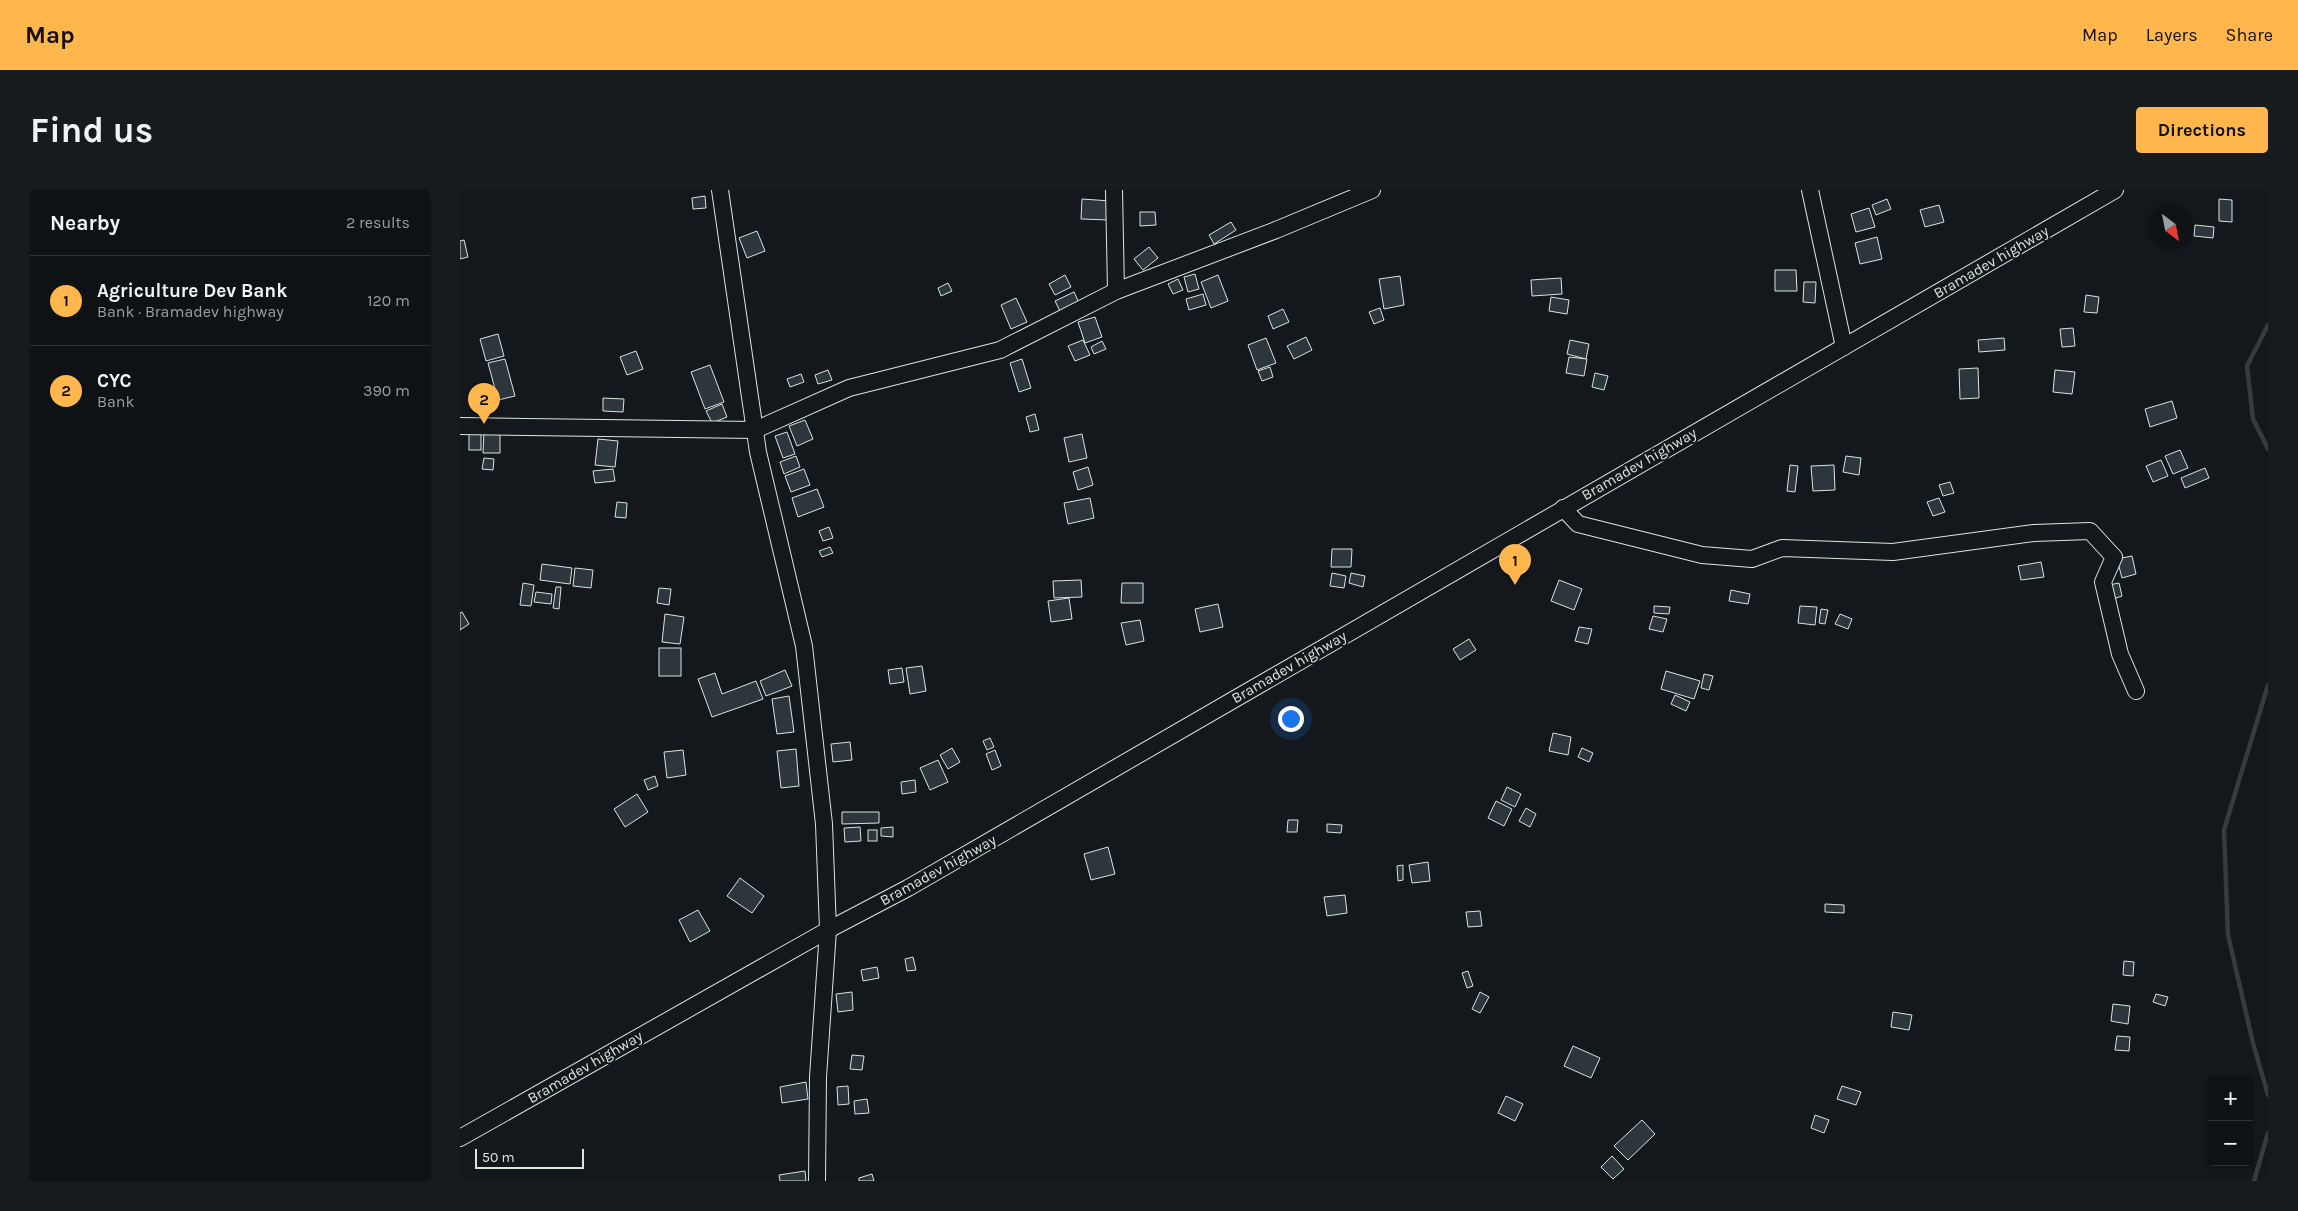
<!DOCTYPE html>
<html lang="en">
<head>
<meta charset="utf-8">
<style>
  :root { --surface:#0f1215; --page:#181b1e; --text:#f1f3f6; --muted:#9b9ea0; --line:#2f3234; --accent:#ffb74d }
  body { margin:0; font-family:Karla,sans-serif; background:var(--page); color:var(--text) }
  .controls { position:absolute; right:15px; bottom:15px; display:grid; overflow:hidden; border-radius:5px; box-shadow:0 1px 4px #0004 }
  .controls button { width:45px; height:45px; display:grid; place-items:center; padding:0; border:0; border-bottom:1px solid var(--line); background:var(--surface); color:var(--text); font:25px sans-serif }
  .compass { position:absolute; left:1688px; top:15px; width:45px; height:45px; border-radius:50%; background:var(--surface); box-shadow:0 1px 4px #0004; rotate:148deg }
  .scale { position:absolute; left:15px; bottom:12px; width:109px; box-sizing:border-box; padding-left:5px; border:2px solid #d8e6dc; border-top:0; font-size:14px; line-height:18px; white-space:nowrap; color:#d8e6dc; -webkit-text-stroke:4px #14181c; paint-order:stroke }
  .you { position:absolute; left:830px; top:528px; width:18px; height:18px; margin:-12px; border:4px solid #fff; border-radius:50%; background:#1a73e8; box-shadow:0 0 0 8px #1a73e833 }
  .badge { display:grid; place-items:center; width:32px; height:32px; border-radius:50%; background:var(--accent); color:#111; font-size:16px; font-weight:700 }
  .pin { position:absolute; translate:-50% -41px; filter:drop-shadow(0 1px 2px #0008) }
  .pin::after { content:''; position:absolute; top:26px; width:18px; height:15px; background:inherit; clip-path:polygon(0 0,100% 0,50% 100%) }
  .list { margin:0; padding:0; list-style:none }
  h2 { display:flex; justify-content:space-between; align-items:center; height:65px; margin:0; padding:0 20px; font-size:21px }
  h2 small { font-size:16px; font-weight:400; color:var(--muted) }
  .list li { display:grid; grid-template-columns:32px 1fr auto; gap:15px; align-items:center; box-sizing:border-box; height:90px; padding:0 20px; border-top:1px solid var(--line) }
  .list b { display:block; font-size:19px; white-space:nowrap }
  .list p { margin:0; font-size:16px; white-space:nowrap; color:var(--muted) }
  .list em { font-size:16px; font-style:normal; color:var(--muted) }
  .map { position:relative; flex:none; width:1808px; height:991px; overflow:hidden; border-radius:5px }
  header { display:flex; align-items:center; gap:30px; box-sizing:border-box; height:70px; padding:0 25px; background:var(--accent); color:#111 }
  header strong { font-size:24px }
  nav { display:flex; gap:28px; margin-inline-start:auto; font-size:18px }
  .intro { display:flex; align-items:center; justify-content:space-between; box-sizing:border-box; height:120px; padding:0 30px }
  h1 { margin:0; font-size:35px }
  .button { padding:12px 22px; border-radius:5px; background:var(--accent); color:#111; font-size:18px; font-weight:700 }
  main { display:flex; gap:30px; padding:0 30px }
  aside { flex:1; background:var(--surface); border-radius:5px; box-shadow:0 1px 4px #0004 }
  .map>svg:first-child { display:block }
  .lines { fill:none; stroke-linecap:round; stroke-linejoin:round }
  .stream { stroke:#363b3e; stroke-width:4.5 }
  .building { fill:#2c363c; stroke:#d8e6dc }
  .minor-casing { stroke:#d8e6dc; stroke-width:18 }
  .minor { stroke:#14181c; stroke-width:16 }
  .labels { text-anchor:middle; stroke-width:4; stroke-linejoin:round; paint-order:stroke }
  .street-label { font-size:15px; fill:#d8e6dc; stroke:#14181c }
</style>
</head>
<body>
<header>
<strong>Map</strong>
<nav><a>Map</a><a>Layers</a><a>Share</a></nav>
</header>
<div class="intro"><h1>Find us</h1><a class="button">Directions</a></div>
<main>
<aside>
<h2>Nearby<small>2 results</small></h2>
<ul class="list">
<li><span class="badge">1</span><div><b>Agriculture Dev Bank</b><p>Bank · Bramadev highway</p></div><em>120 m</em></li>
<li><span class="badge">2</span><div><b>CYC</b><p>Bank</p></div><em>390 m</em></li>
</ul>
</aside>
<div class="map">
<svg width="1808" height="991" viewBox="0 0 1808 991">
  <rect width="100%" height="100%" fill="#14181c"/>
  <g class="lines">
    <g class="stream">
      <path d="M1808 135 1787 176 1793 229 1808 259"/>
      <path d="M1808 495 1764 640 1768 745 1793 853 1808 905"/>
      <path d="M1794 991 1808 943"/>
    </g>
  </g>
  <g class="building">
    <path d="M245 6 246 18 233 19 232 8Z"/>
    <path d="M622 9 651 11 650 30 621 29Z"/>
    <path d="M1427 9 1431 19 1416 25 1412 15Z"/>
    <path d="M1759 9 1772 10V32L1759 31Z"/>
    <path d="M1479 15 1484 32 1465 37 1460 20Z"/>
    <path d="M1409 18 1415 37 1396 42 1391 24Z"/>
    <path d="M680 22H695L696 35 680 36Z"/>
    <path d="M771 32 776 40 754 54 749 45Z"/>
    <path d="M1735 35 1754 37 1753 48 1734 46Z"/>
    <path d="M297 41 305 61 287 68 279 48Z"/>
    <path d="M1417 47 1422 69 1400 74 1395 53Z"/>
    <path d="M4 50 8 67 0 69V51Z"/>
    <path d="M689 57 698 68 683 80 674 69Z"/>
    <path d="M1315 80H1336L1337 101H1315Z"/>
    <path d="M735 84 739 99 728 102 724 87Z"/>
    <path d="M605 85 611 97 595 105 589 94Z"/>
    <path d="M758 85 768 111 751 118 741 92Z"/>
    <path d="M940 86 944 115 924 119 919 89Z"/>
    <path d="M1101 88 1102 104 1072 106 1071 90Z"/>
    <path d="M718 89 723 100 713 104 708 94Z"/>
    <path d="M1344 92H1356L1355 113 1343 112Z"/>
    <path d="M488 93 492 101 481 106 478 98Z"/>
    <path d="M614 102 619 113 601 123 595 111Z"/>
    <path d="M743 104 746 115 729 120 726 109Z"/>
    <path d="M1626 105 1639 107 1637 123 1624 122Z"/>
    <path d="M1091 107 1109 110 1107 124 1089 121Z"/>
    <path d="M556 108 567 132 551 139 541 115Z"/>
    <path d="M920 118 924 130 914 134 909 122Z"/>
    <path d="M823 119 829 132 813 139 808 126Z"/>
    <path d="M635 127 642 147 625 153 618 132Z"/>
    <path d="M1613 138 1615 156 1602 157 1600 139Z"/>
    <path d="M38 144 44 166 26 171 20 149Z"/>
    <path d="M846 147 852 160 834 169 827 156Z"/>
    <path d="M806 148 816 173 797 180 788 155Z"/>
    <path d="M1544 148 1545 160 1519 162 1518 150Z"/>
    <path d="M623 150 630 165 615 171 608 156Z"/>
    <path d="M1110 150 1129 154 1126 169 1107 164Z"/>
    <path d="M642 151 646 159 634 164 631 157Z"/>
    <path d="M176 161 183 179 167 185 160 167Z"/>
    <path d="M1109 167 1127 169 1124 186 1106 183Z"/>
    <path d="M45 169 55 206 38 210 28 173Z"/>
    <path d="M562 169 571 198 559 202 550 173Z"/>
    <path d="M250 175 264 212 245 219 231 182Z"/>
    <path d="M810 177 813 187 802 191 798 181Z"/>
    <path d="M1518 178 1519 208 1500 209 1499 179Z"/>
    <path d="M368 180 372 190 358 194 355 185Z"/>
    <path d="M1595 180 1615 182 1612 204 1593 202Z"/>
    <path d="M1135 183 1148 186 1144 200 1132 197Z"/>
    <path d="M341 184 344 192 330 197 327 189Z"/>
    <path d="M143 208 164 209 163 222 143 221Z"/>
    <path d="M1712 211 1717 228 1690 237 1685 219Z"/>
    <path d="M262 214 267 227 252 233 246 221Z"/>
    <path d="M575 224 579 240 570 242 566 227Z"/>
    <path d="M345 230 353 249 337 256 329 236Z"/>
    <rect x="9" y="241" width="12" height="19"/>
    <path d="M24 241H40V263H23Z"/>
    <path d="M327 242 335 264 323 268 315 246Z"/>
    <path d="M622 244 627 268 609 272 604 248Z"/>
    <path d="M138 249 158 251 155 277 135 275Z"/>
    <path d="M1720 260 1728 278 1713 284 1705 266Z"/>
    <path d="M336 266 340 277 324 284 320 272Z"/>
    <path d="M1386 266 1401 268 1399 285 1383 282Z"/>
    <path d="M24 268 34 269 33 280 22 279Z"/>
    <path d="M1701 270 1708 286 1693 292 1686 276Z"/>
    <path d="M1330 275 1338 276 1335 302 1327 301Z"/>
    <path d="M1374 275 1375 300 1353 301 1351 276Z"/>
    <path d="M628 277 633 295 618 300 613 282Z"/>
    <path d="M1745 278 1749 288 1725 298 1721 288Z"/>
    <path d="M153 279 155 291 135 293 133 281Z"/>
    <path d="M344 279 350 295 331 302 325 286Z"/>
    <path d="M1490 292 1494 303 1483 306 1479 295Z"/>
    <path d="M357 299 364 317 338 327 332 308Z"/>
    <path d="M630 308 634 328 608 334 604 313Z"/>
    <path d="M1479 308 1485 322 1473 326 1467 312Z"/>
    <path d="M157 312 167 313 166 328 155 327Z"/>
    <path d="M369 337 373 348 363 351 359 341Z"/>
    <path d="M370 357 373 363 362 367 359 361Z"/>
    <path d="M872 359H892L891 377H871Z"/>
    <path d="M1672 366 1676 384 1662 388 1657 369Z"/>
    <path d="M1581 372 1584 387 1561 390 1558 376Z"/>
    <path d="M82 374 112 378 110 394 80 390Z"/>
    <path d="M115 378 133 380 131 398 113 396Z"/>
    <path d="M872 383 886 386 884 398 870 396Z"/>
    <path d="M891 383 905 386 903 397 889 393Z"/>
    <path d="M621 390 622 407 594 408 593 391Z"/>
    <path d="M1099 390 1122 399 1114 420 1091 411Z"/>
    <path d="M63 393 74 395 71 416 60 415Z"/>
    <path d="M662 393H683V413H661Z"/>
    <path d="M1659 393 1662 406 1653 409 1649 395Z"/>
    <path d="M96 397H101L99 419 93 418Z"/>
    <path d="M199 398 211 399 209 415 197 413Z"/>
    <path d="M1271 400 1290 404 1288 414 1269 411Z"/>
    <path d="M76 402 92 404 91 414 74 412Z"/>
    <path d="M609 408 612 429 591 432 588 411Z"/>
    <path d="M758 414 763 437 740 442 735 419Z"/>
    <path d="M1194 416 1210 417 1209 424 1194 423Z"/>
    <path d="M1340 416 1357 417 1355 435 1338 433Z"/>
    <path d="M1361 419 1368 420 1365 434 1359 433Z"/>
    <path d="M2 422 9 434 0 440V423Z"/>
    <path d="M205 424 224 427 220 454 202 452Z"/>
    <path d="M1380 424 1392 429 1388 439 1375 434Z"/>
    <path d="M1193 426 1207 429 1203 442 1189 439Z"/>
    <path d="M680 430 684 451 666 455 661 433Z"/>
    <path d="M1119 437 1132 439 1128 454 1115 451Z"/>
    <path d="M1009 449 1016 460 1000 470 993 459Z"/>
    <rect x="199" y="458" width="22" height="28"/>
    <path d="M462 476 466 501 450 504 446 478Z"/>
    <path d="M442 478 444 492 430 494 428 480Z"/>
    <path d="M325 480 332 496 306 506 300 491Z"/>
    <path d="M1206 481 1240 491 1234 509 1201 499Z"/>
    <path d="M255 483 262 504 296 491 303 509 252 527 238 489Z"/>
    <path d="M1244 484 1253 486 1249 500 1241 498Z"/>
    <path d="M1215 505 1230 512 1226 521 1211 514Z"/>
    <path d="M329 506 334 542 317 544 312 509Z"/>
    <path d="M1093 543 1111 547 1108 565 1089 561Z"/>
    <path d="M530 548 534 557 527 560 523 551Z"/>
    <path d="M390 552 392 570 373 572 371 554Z"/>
    <path d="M492 558 500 572 488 579 480 565Z"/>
    <path d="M1122 558 1133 563 1129 572 1118 567Z"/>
    <path d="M336 559 339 596 321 598 317 561Z"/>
    <path d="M223 560 226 585 207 588 204 562Z"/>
    <path d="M535 560 541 576 532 580 526 564Z"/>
    <path d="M478 570 488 592 470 600 460 578Z"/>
    <path d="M195 586 198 596 188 600 184 590Z"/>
    <path d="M455 590 456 602 442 604 441 592Z"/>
    <path d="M1047 597 1061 604 1055 617 1041 610Z"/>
    <path d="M177 604 188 622 165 637 154 619Z"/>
    <path d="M1036 611 1052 619 1044 636 1028 628Z"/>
    <path d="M1066 618 1076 624 1070 637 1059 631Z"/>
    <path d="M382 622H419V633L382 634Z"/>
    <path d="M828 630H838L837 642H827Z"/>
    <path d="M867 634 882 635 881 643 867 642Z"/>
    <path d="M400 637 401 651 385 652 384 638Z"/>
    <path d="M433 637V647L421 646V638Z"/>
    <rect x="408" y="640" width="9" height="11"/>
    <path d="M648 657 655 684 631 690 624 664Z"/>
    <path d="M968 672 970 691 952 693 949 675Z"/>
    <path d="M943 675V690L938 691 937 676Z"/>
    <path d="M280 688 304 706 292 723 267 706Z"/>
    <path d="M885 705 887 723 867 726 864 707Z"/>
    <path d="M1365 714 1384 715V723L1365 722Z"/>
    <path d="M238 720 250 741 230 752 219 730Z"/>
    <path d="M1020 721 1022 736 1008 737 1006 722Z"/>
    <path d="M453 767 456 780 447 781 445 769Z"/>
    <path d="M1664 771 1674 772 1673 786 1663 785Z"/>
    <path d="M417 777 419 788 403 791 401 780Z"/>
    <path d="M1008 781 1013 796 1007 798 1002 783Z"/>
    <path d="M392 802 393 820 378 822 376 804Z"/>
    <path d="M1020 802 1029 807 1020 823 1012 819Z"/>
    <path d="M1696 804 1708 807 1705 816 1693 812Z"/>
    <path d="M1653 814 1670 816 1668 834 1651 831Z"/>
    <path d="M1433 822 1452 825 1449 840 1431 837Z"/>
    <path d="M1657 846 1670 847 1669 861 1655 860Z"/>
    <path d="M1113 856 1140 868 1131 888 1104 876Z"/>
    <path d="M392 865 404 866 402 880 390 879Z"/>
    <path d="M346 892 348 909 322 913 320 897Z"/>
    <path d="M388 896 389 914 378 915 377 897Z"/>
    <path d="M1382 896 1401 902 1396 915 1377 909Z"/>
    <path d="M1046 906 1063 914 1055 931 1038 923Z"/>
    <path d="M407 909 409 923 395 924 394 911Z"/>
    <path d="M1355 925 1369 930 1364 943 1351 938Z"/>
    <path d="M1182 930 1195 944 1168 970 1154 956Z"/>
    <path d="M1152 966 1164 979 1153 989 1141 977Z"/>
    <path d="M345 981 346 991H320L319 985Z"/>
    <path d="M412 984 414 991H399V988Z"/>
  </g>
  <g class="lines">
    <defs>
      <g id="minor">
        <path d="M260 0 298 262 344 456 364 634 368 740 358 887 357 991"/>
        <path d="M654 0 656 101"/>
        <path d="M1350 0 1384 157"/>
        <path d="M0 236 295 240 389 198 540 160 656 101 816 40 912 0"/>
        <path d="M1103 318 1118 334 1242 365 1292 369 1322 358 1433 362 1574 343 1630 341 1654 367 1643 392 1660 464 1676 501"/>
        <path d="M0 948 368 740 448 698 1655 0"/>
      </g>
    </defs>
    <use href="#minor" class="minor-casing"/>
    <use href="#minor" class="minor"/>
  </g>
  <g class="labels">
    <g class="street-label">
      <text transform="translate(1531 72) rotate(-30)" y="5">Bramadev highway</text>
      <text transform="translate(1179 274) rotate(-30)" y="5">Bramadev highway</text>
      <text transform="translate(829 477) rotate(-30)" y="5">Bramadev highway</text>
      <text transform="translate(478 680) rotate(-29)" y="5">Bramadev highway</text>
      <text transform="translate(125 877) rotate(-30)" y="5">Bramadev highway</text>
    </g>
  </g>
</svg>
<div class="controls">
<button>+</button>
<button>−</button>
</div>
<svg class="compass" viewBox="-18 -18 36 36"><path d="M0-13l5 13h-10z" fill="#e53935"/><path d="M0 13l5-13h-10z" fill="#9b9ea0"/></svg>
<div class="scale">50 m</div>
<div class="you"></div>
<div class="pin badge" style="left:1055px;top:395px">1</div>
<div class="pin badge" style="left:24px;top:234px">2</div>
</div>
</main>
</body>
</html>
